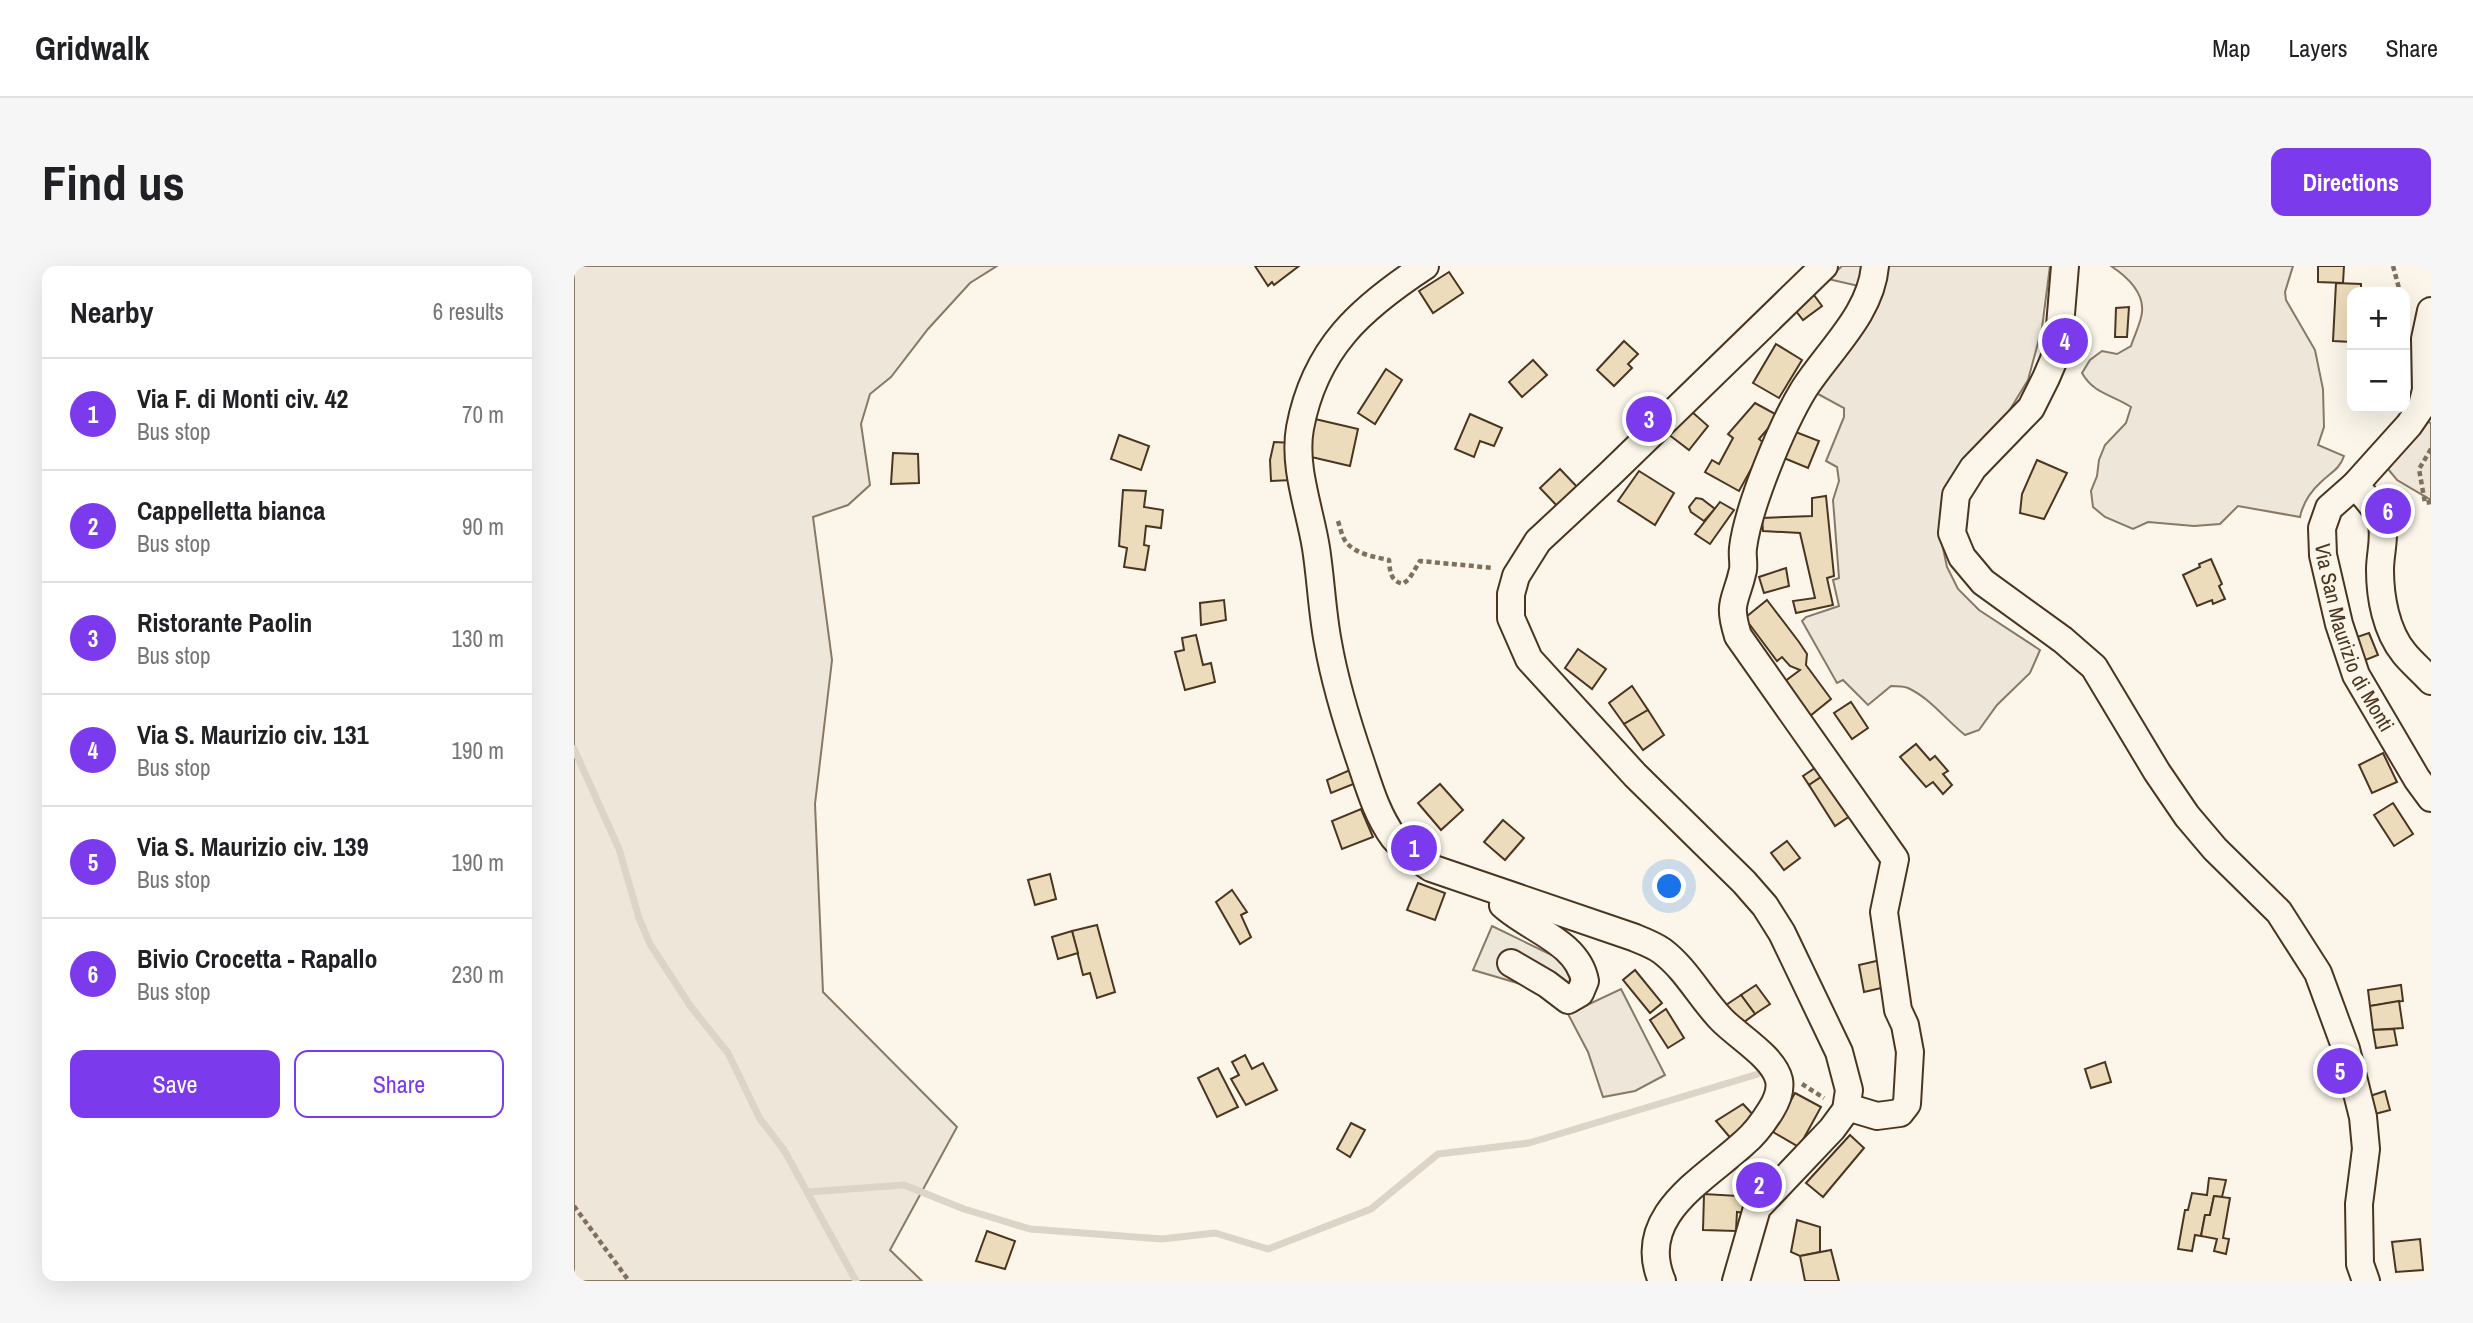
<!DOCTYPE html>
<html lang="en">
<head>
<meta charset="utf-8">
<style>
  :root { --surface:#fff; --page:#f6f6f6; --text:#202124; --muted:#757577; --line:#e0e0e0; --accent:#7c3aed }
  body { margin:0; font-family:"Archivo Narrow",sans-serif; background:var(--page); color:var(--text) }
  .controls { position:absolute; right:21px; top:21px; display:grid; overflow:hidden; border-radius:14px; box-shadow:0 7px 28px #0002 }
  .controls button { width:63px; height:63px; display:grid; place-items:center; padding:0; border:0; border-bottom:2px solid var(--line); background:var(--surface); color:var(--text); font:35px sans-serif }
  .you { position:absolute; left:1096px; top:621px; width:24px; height:24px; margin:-18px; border:5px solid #fff; border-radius:50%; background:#1a73e8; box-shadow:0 0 0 10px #1a73e833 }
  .badge { display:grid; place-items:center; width:46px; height:46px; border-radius:50%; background:var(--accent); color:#fff; font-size:23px; font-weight:700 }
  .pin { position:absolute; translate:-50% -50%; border:4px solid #fff; box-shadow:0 2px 7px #0006 }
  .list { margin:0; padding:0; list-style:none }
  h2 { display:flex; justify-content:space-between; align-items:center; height:91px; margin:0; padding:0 28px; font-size:30px }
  h2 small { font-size:23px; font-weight:400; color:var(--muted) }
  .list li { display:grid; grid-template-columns:46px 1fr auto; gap:21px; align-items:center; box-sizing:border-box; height:112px; padding:0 28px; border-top:2px solid var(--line) }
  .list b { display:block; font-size:26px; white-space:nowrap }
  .list p { margin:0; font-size:23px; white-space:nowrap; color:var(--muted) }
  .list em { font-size:23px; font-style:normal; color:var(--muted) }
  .actions { display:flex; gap:14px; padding:21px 28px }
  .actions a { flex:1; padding:16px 0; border:2px solid var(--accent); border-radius:14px; text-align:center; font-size:24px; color:var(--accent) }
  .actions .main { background:var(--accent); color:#fff }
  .map { position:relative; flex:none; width:1857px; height:1015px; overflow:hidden; border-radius:14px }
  header { display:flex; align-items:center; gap:42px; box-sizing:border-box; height:98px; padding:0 35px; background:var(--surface); border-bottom:2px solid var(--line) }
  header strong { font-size:33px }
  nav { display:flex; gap:38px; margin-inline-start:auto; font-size:24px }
  .intro { display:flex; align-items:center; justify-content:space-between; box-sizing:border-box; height:168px; padding:0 42px }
  h1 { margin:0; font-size:49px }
  .button { padding:18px 32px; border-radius:14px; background:var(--accent); color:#fff; font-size:24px; font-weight:700 }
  main { display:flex; gap:42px; padding:0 42px }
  aside { flex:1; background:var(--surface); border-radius:14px; box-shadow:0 7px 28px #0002 }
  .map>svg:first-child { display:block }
  .green { fill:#ede6d9; stroke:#887966; stroke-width:2 }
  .parking { fill:#ede7d9; stroke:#887966; stroke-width:2 }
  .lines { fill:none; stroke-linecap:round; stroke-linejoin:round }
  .stream { stroke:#dcd4c6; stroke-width:7 }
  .building { fill:#ecdcbc; stroke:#4a3520; stroke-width:2 }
  .minor-casing { stroke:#4a3520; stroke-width:30 }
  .path { stroke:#7f6f5c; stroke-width:4.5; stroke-dasharray:5 3.5; stroke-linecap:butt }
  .minor { stroke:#fbf6e9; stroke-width:26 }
  .labels { text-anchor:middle; stroke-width:5; stroke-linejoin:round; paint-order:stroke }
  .street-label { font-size:21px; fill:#4a3520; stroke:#fbf6e9 }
</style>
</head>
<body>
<header>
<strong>Gridwalk</strong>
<nav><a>Map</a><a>Layers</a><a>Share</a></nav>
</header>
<div class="intro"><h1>Find us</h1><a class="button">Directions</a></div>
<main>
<aside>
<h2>Nearby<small>6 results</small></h2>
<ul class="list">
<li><span class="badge">1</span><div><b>Via F. di Monti civ. 42</b><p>Bus stop</p></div><em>70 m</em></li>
<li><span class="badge">2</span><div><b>Cappelletta bianca</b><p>Bus stop</p></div><em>90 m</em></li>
<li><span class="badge">3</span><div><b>Ristorante Paolin</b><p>Bus stop</p></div><em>130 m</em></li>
<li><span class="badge">4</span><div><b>Via S. Maurizio civ. 131</b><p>Bus stop</p></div><em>190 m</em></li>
<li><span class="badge">5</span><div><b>Via S. Maurizio civ. 139</b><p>Bus stop</p></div><em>190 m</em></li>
<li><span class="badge">6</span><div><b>Bivio Crocetta - Rapallo</b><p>Bus stop</p></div><em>230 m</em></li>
</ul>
<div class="actions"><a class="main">Save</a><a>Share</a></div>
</aside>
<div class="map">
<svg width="1857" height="1015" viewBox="0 0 1857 1015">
  <rect width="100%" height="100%" fill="#fbf6e9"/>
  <g class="green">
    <path d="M0 0H423L396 17 354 63 317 111 296 128 287 158 296 219 274 239 239 251 258 394 241 538 249 726 383 861 316 984 348 1015H0Z"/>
    <path d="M1268 0H1476L1468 62 1454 114 1429 155 1367 273 1373 301 1384 323 1405 344 1466 384 1456 407 1423 439 1405 464 1391 469C1372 454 1356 432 1334 422 1329 420 1323 420 1317 420L1294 439 1269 414 1263 417 1228 355 1232 351 1265 340 1259 314 1265 312 1259 234 1265 215 1263 201 1252 195 1270 151V142L1244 128 1243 122 1302 24 1254 13Z"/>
    <path d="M1537 0H1719L1711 26 1712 34 1741 84 1749 123 1750 161 1744 179 1770 190C1766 203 1756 207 1747 216 1736 226 1729 237 1726 251L1664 240 1646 258 1620 260 1574 256 1559 263 1531 251 1519 241 1517 225 1523 210 1525 194 1531 179 1552 157 1557 141C1537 128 1520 128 1508 107L1516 94 1528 85 1543 88 1557 80C1560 70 1567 57 1568 46 1570 26 1552 10 1537 0Z"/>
    <path d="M1854 156 1857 157V234L1823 214 1814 203C1825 181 1829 165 1854 156Z"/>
    <path d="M1047 723 1091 809 1061 825 1029 831 1014 786 994 748Z"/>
  </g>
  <path class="parking" d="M918 660 986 693 996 712 995 721 950 719 899 704Z"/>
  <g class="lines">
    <g class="stream">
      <path d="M0 483 45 583 65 652 76 678 117 741 154 787 186 853 210 884 282 1015"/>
      <path d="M234 926 330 919 390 943 456 963 588 973 641 967 694 983 797 943 864 888 955 877 1184 808"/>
    </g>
  </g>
  <g class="building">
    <path d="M681 0H725L700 19 698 16 694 20Z"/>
    <path d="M1744 0H1770L1769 17 1744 16Z"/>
    <path d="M875 6 889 27 859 47 845 25Z"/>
    <path d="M1762 17 1787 18V26H1778V76L1759 75Z"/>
    <path d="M1237 25 1248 40 1229 54 1218 40Z"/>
    <path d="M1555 41 1553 71H1541L1542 42Z"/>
    <path d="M1050 75 1064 88 1054 98 1058 102 1040 120 1023 104Z"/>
    <path d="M1202 78 1228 94 1205 132 1179 117Z"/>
    <path d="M959 94 973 109 948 131 935 116Z"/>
    <path d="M812 103 828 114 801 158 784 147Z"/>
    <path d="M1181 137 1205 150 1185 173 1191 178 1165 225 1131 206 1138 194 1145 198 1159 172 1154 168Z"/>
    <path d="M1117 145 1134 160 1115 184 1094 168Z"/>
    <path d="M896 148 928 162 920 180 906 175 900 191 881 183Z"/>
    <path d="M741 153 784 163 776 200 733 190Z"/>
    <path d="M1214 163 1245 175 1234 202 1205 190Z"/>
    <path d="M545 169 575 180 567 204 537 193Z"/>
    <path d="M700 176 719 177 718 214 697 215 696 194Z"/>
    <path d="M319 187 344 188 345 217 317 218Z"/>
    <path d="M1463 194 1493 207 1470 253 1446 247 1448 228Z"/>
    <path d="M986 203 1006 224 986 243 966 222Z"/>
    <path d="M1065 205 1100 227 1081 259 1044 235Z"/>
    <path d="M549 224 572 225 570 241 589 244 587 262 572 260 570 279 575 280 571 304 550 301 553 282 545 280Z"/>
    <path d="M1252 230 1260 310 1253 312 1259 339 1222 347 1219 335 1241 332 1226 267 1189 265 1188 252 1238 250V232Z"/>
    <path d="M1122 232 1128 233 1141 243 1130 255 1117 246 1115 241Z"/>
    <path d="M1146 236 1160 244 1136 278 1121 268Z"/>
    <path d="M1637 293 1648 318 1645 320 1651 333 1639 338 1638 334 1623 340 1609 309 1626 301 1625 298Z"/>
    <path d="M1212 302 1215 320 1190 327 1185 311Z"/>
    <path d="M650 334 652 354 627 359 626 337Z"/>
    <path d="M1193 334 1225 376 1233 388 1232 399 1257 433 1236 450 1210 416 1226 404 1216 400 1208 391 1203 395 1176 359 1173 361 1167 355Z"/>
    <path d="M1795 367 1804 389 1789 395 1780 372Z"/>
    <path d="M622 369 629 399 637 397 641 416 611 424 601 386 610 384 608 372Z"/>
    <path d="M1004 383 1032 403 1018 423 991 402Z"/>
    <path d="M1058 420 1074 444 1050 458 1035 437Z"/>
    <path d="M1277 436 1294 462 1278 473 1260 447Z"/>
    <path d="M1074 444 1090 469 1069 484 1050 458Z"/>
    <path d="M1342 478 1356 494 1361 490 1374 505 1369 508 1378 519 1369 528 1359 516 1352 521 1326 491Z"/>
    <path d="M1809 487 1823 516 1798 527 1785 499Z"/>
    <path d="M1247 498 1253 507 1235 519 1229 510Z"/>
    <path d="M776 504 782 517 757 527 753 514Z"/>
    <path d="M1253 507 1279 548 1261 560 1235 519Z"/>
    <path d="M866 518 889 544 867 564 844 537Z"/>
    <path d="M1819 537 1839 568 1820 580 1800 549Z"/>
    <path d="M787 543 799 571 768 583 758 555Z"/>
    <path d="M929 554 950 572 931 594 910 576Z"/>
    <path d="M1213 575 1226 592 1210 604 1197 587Z"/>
    <path d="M476 608 482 633 461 639 454 614Z"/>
    <path d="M844 617 871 627 861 654 833 644Z"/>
    <path d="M658 624 673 646 667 649 677 671 666 678 642 636Z"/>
    <path d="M523 659 541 726 523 732 516 707 509 709 498 665Z"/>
    <path d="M498 665 504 687 484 693 478 671Z"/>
    <path d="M1311 693 1316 720 1290 726 1285 699Z"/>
    <path d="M1061 704 1088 737 1076 747 1049 714Z"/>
    <path d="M1182 719 1196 738 1181 748 1167 729Z"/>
    <path d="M1827 719 1829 735 1796 740 1794 724Z"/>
    <path d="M1167 729 1181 748 1166 759 1152 739Z"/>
    <path d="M1825 735 1829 762 1799 764 1796 740Z"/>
    <path d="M1092 743 1110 772 1094 782 1076 754Z"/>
    <path d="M1820 763 1823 779 1802 782 1799 764Z"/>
    <path d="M671 789 678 803 689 797 703 824 672 839 657 813 665 809 658 796Z"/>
    <path d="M1531 796 1537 816 1517 822 1511 803Z"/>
    <path d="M644 802 664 841 643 851 624 812Z"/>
    <path d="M1811 825 1816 844 1801 848 1796 830Z"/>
    <path d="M1221 827 1247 841 1225 881 1199 866Z"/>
    <path d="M1169 838 1183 853 1159 875 1142 855Z"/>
    <path d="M777 857 791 864 776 891 763 883Z"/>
    <path d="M1276 869 1290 882 1249 931 1232 917Z"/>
    <path d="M1635 912 1652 914 1648 931 1640 930 1636 949H1631L1627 970 1621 969 1618 985 1604 983 1611 944H1614L1618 927 1633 929Z"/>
    <path d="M1165 914 1176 915 1179 918 1178 930 1170 947 1163 946 1162 965 1129 964 1130 928 1164 930Z"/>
    <path d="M1640 930 1656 932 1649 972 1655 973 1652 988 1640 985 1643 973 1627 970 1631 949H1636Z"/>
    <path d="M1223 954 1246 961V986L1226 990 1217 986Z"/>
    <path d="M413 965 441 975 431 1003 402 995Z"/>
    <path d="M1846 973 1849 1004 1822 1006 1818 976Z"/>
    <path d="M1257 984 1265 1015H1231L1226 990Z"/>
  </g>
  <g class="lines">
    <defs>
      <g id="minor">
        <path d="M851 0C787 42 741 82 726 162 719 201 736 244 742 282 747 314 748 346 754 377 761 417 773 456 786 494 795 521 803 549 820 572 830 584 844 593 857 602L1059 671C1069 675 1080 679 1088 685 1112 703 1126 731 1147 753 1163 770 1200 791 1205 814 1207 824 1202 836 1197 844 1189 857 1181 868 1170 877 1130 914 1060 950 1088 1015"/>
        <path d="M1491 0 1484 84 1472 112 1457 142 1399 202 1382 229 1378 267 1388 291 1409 316 1489 374 1520 401 1583 506 1613 550 1641 583 1705 646 1744 707 1772 783 1789 851 1792 883 1785 938 1786 998 1792 1015"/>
        <path id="s1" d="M1857 45 1851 73 1852 124 1848 140 1835 159 1781 219 1755 242 1748 262 1749 289 1765 358 1782 409 1843 513 1857 532"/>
        <path d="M1781 219C1790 230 1802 241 1807 254 1812 270 1806 287 1806 304 1806 331 1812 365 1830 387 1838 397 1848 405 1857 415"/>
        <path d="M932 628 929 639C955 663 1004 676 1011 715L1006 727 994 734 973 718 937 697"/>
        <path d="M1273 841 1303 850 1326 847 1333 838 1336 786 1331 759 1324 744 1310 646 1321 593 1164 370C1153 335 1162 336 1169 304 1170 297 1168 289 1169 282 1174 241 1208 159 1230 123 1255 84 1297 48 1301 0"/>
        <path d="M1162 1015 1183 942 1258 863 1272 844 1275 824 1265 786 1208 667 1191 640 1170 616 1061 509 955 393 937 352V328L942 310 964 275 1036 208 1250 0"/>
      </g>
    </defs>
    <use href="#minor" class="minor-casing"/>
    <g class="path">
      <path d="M1819 0 1826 26"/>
      <path d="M1857 183 1845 203 1851 237 1857 236"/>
      <path d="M764 255C766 261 768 271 772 276 781 288 801 291 815 294 816 305 816 315 829 318L835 313 846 295 920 302"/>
      <path d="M1228 818 1250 832"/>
      <path d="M0 940 55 1015"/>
    </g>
    <use href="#minor" class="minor"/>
  </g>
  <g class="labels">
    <g class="street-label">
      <text dy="7" stroke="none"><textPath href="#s1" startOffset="371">Via San Maurizio di Monti</textPath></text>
    </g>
  </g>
</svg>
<div class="controls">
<button>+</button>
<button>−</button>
</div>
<div class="you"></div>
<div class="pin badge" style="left:840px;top:582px">1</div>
<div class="pin badge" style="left:1185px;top:919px">2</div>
<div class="pin badge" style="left:1075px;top:153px">3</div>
<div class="pin badge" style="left:1491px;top:75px">4</div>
<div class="pin badge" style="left:1766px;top:805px">5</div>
<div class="pin badge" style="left:1814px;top:245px">6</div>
</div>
</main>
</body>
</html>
